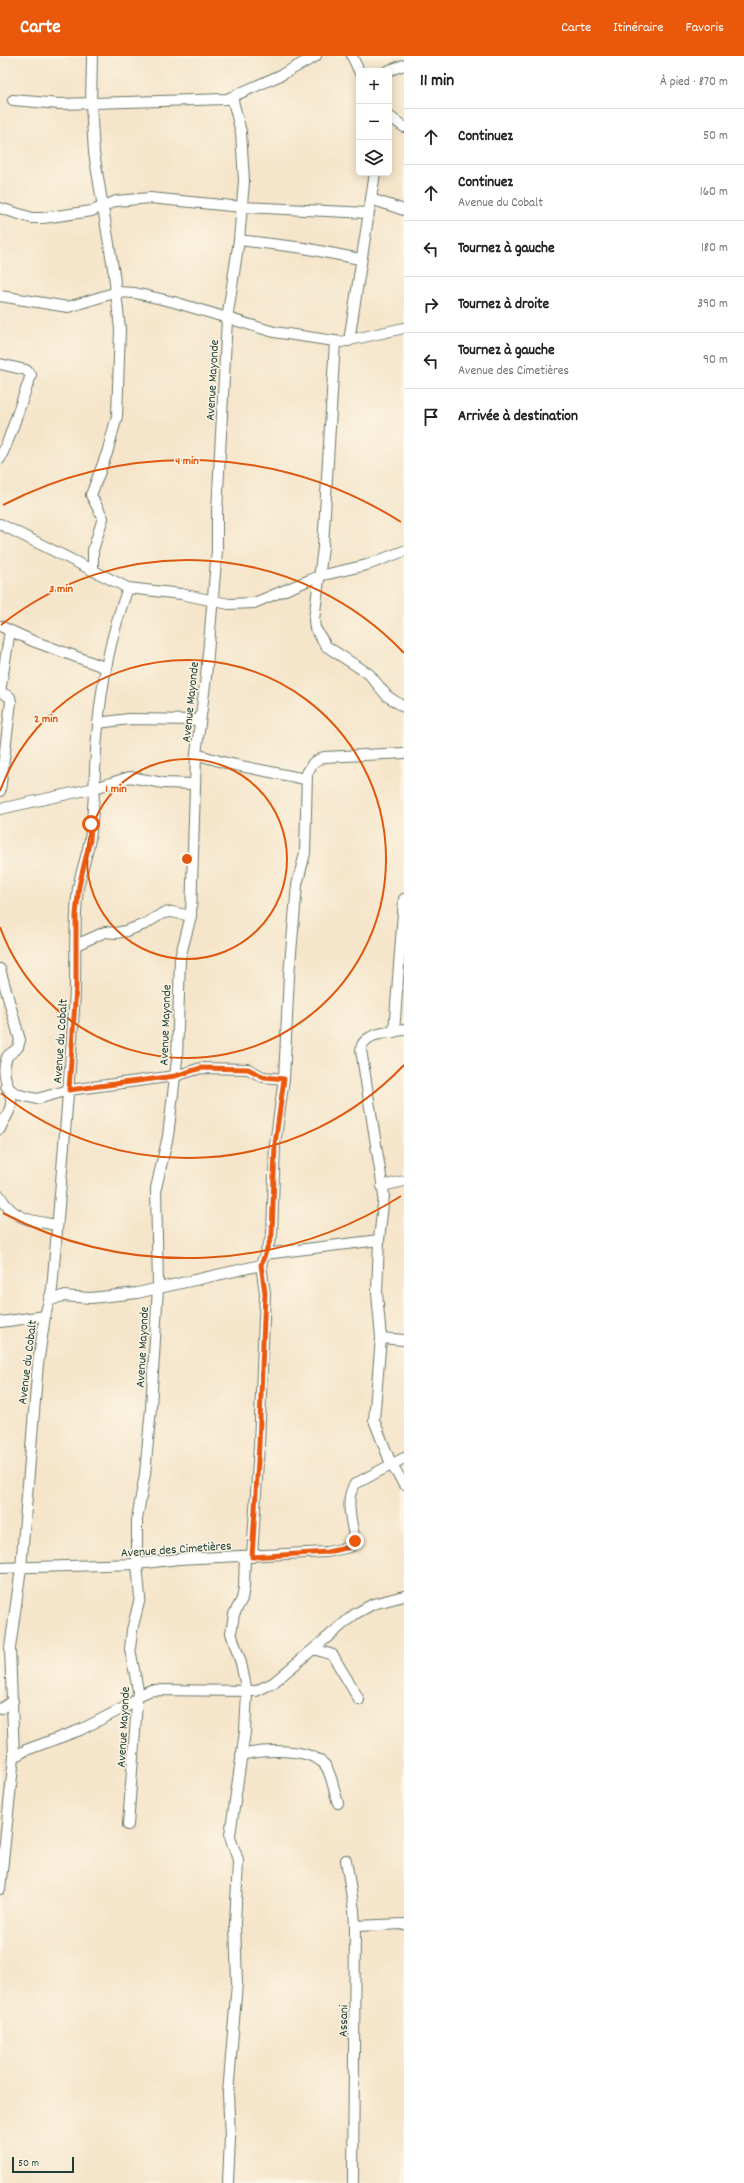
<!DOCTYPE html>
<html lang="fr">
<head>
<meta charset="utf-8">
<style>
  :root { --surface:#fff; --page:#f6f6f6; --text:#202124; --muted:#757577; --line:#e0e0e0; --accent:#ea580c }
  body { margin:0; font-family:Dekko,sans-serif; background:var(--page); color:var(--text) }
  .controls { position:absolute; right:12px; top:12px; display:grid; overflow:hidden; border-radius:6px; box-shadow:0 2px 10px #0003 }
  .controls button { width:36px; height:36px; display:grid; place-items:center; padding:0; border:0; border-bottom:1px solid var(--line); background:var(--surface); color:var(--text); font:20px sans-serif }
  .scale { position:absolute; left:12px; bottom:10px; width:62px; box-sizing:border-box; padding-left:4px; border:2px solid #1f3d34; border-top:0; font-size:11px; line-height:14px; white-space:nowrap; color:#1f3d34; -webkit-text-stroke:3px #fcf5e5; paint-order:stroke }
  .stop { position:absolute; width:12px; height:12px; margin:-9px; border:3px solid #ea580c; border-radius:50%; background:#fff }
  .stop.end { background:#ea580c; border-color:#fff; box-shadow:0 1px 4px #0008 }
  .list { margin:0; padding:0; list-style:none }
  h2 { display:flex; justify-content:space-between; align-items:center; height:52px; margin:0; padding:0 16px; font-size:17px }
  h2 small { font-size:13px; font-weight:400; color:var(--muted) }
  .list li { display:grid; grid-template-columns:26px 1fr auto; gap:12px; align-items:center; box-sizing:border-box; height:56px; padding:0 16px; border-top:1px solid var(--line) }
  .list b { display:block; font-size:15px; white-space:nowrap }
  .list p { margin:0; font-size:13px; white-space:nowrap; color:var(--muted) }
  .list em { font-size:13px; font-style:normal; color:var(--muted) }
  .icon { flex:none; width:22px; height:22px; fill:none; stroke:currentColor; stroke-width:2; stroke-linecap:round; stroke-linejoin:round }
  .map { position:relative; flex:none; width:404px; height:2127px; overflow:hidden }
  header { display:flex; align-items:center; gap:24px; box-sizing:border-box; height:56px; padding:0 20px; background:var(--accent); color:#fff }
  header strong { font-size:19px }
  nav { display:flex; gap:22px; margin-inline-start:auto; font-size:14px }
  main { display:flex }
  aside { flex:1; background:var(--surface) }
  .map>svg:first-child { display:block }
  .lines { fill:none; stroke-linecap:round; stroke-linejoin:round }
  .minor-casing { stroke:#6a7868; stroke-width:12 }
  .minor { stroke:#fff; stroke-width:10 }
  .route { stroke:#ea580c; stroke-width:5 }
  .ring { fill:none; stroke:#de580e; stroke-width:2 }
  .labels { text-anchor:middle; stroke-width:3; stroke-linejoin:round; paint-order:stroke }
  .street-label { font-size:13px; fill:#1f3d34; stroke:#fcf5e5 }
  .centre { fill:#de580e; stroke:#fcf5e5; stroke-width:2 }
  .ring-label { font-size:12px; text-anchor:middle; font-weight:bold; fill:#de580e; stroke:#fcf5e5; stroke-width:3; stroke-linejoin:round; paint-order:stroke }
</style>
</head>
<body>
<header>
<strong>Carte</strong>
<nav><a>Carte</a><a>Itinéraire</a><a>Favoris</a></nav>
</header>
<main>
<div class="map">
<svg width="404" height="2127" viewBox="0 0 404 2127">
  <rect width="100%" height="100%" fill="#fcf5e5"/>
  <filter id="ink" filterUnits="userSpaceOnUse"><feTurbulence type="fractalNoise" baseFrequency=".025" numOctaves="2"/><feDisplacementMap in="SourceGraphic" scale="8" xChannelSelector="R" yChannelSelector="G"/><feConvolveMatrix kernelMatrix="1 2 1 2 8 2 1 2 1" color-interpolation-filters="sRGB"/></filter>
  <filter id="wash" filterUnits="userSpaceOnUse"><feTurbulence type="fractalNoise" baseFrequency=".012" numOctaves="4" result="noise"/><feDisplacementMap in="SourceGraphic" scale="16" xChannelSelector="R" yChannelSelector="G"/><feGaussianBlur stdDeviation="0.9" result="paint"/><feColorMatrix in="noise" values="0 0 0 0 0 0 0 0 0 0 0 0 0 0 0 0 0 1.4 0 .05"/><feComposite in="paint" operator="in"/></filter>
  <g filter="url(#wash)">
    <rect width="100%" height="100%" fill="#f5e5ca"/>
  </g>
  <g filter="url(#ink)">
    <g class="lines">
      <defs>
        <g id="minor">
          <path d="M92 0 91 48 94 97 114 218 120 273 117 360 107 397 91 439 103 462 93 494V515"/>
          <path d="M352 0 359 15"/>
          <path d="M387 15 404 9"/>
          <path d="M13 44 60 48 227 43 283 18 316 0"/>
          <path d="M389 60 404 71"/>
          <path d="M371 143 404 154"/>
          <path d="M0 152 32 162H43L92 155 116 145 150 142 242 151 368 157"/>
          <path d="M239 184 304 192 360 203"/>
          <path d="M0 240 68 251 117 236 135 237 174 246 274 276 341 286 404 272"/>
          <path d="M335 285 323 491 314 564 315 572 326 590 369 618 387 640 404 651"/>
          <path d="M349 285 375 117"/>
          <path d="M0 308 26 314 31 319 9 382 0 403"/>
          <path d="M0 468 128 532 181 538 229 548 254 547 319 520 367 509 404 495"/>
          <path d="M0 570 33 585 104 611"/>
          <path d="M0 636 10 641 11 646 0 735"/>
          <path d="M0 636 10 575"/>
          <path d="M98 667 129 663 199 664"/>
          <path d="M196 698 226 707 305 723"/>
          <path d="M0 753 95 732 130 721 163 727 194 728"/>
          <path d="M76 889 105 876 116 877 126 875 145 868 163 857 172 856 191 860"/>
          <path d="M0 913 20 984 18 991C15 996 9 997 7 1001 0 1019 9 1027 11 1043 13 1054 3 1064 0 1073"/>
          <path d="M404 974C390 976 362 977 361 994L384 1139 379 1184 377 1237 381 1282 374 1364 391 1408 404 1428"/>
          <path d="M394 976 404 843"/>
          <path d="M6 1030 16 1038 37 1043 69 1034 175 1020 201 1012 248 1013 263 1021 284 1023"/>
          <path d="M382 1130 404 1125"/>
          <path d="M0 1140C13 1164 33 1165 57 1169"/>
          <path d="M265 1198 379 1184"/>
          <path d="M49 1245 62 1240 91 1242 137 1237 261 1209"/>
          <path d="M0 1266 45 1260"/>
          <path d="M381 1282 404 1284"/>
          <path d="M252 1501 259 1389 265 1237 261 1209 272 1179 275 1088 284 1023 289 919 297 829 305 797 307 717 313 707 324 701 404 697"/>
          <path d="M0 1512 137 1508 178 1503 327 1496 350 1491 355 1485C352 1467 344 1443 355 1428L404 1402"/>
          <path d="M314 1593 333 1599C341 1615 351 1628 359 1644"/>
          <path d="M0 1653 13 1645"/>
          <path d="M241 1699C262 1694 309 1691 325 1709 332 1718 334 1736 338 1747"/>
          <path d="M14 1701 26 1694 80 1674 131 1648 140 1639 151 1634 256 1635 273 1627 355 1558 373 1548 404 1540"/>
          <path d="M128 1769 138 1634 130 1593 132 1574 140 1542 137 1508V1463L145 1418 151 1352 158 1231 156 1132 168 1080 177 1004 180 902 191 860 196 698 206 621 217 494V455L227 263 239 184 244 125 241 76 232 41"/>
          <path d="M346 1804 354 1854 355 1870 353 2127"/>
          <path d="M0 1833 14 1701 10 1592 21 1512 38 1308 45 1260 52 1233C60 1140 68 1046 74 953 77 913 73 872 78 832 81 816 87 800 90 783 95 749 94 715 97 681 101 629 110 580 128 532"/>
          <path d="M355 1870 404 1868"/>
          <path d="M228 2127 230 2081 228 2038 237 1927 235 1868 238 1806C237 1796 231 1789 230 1779L245 1676 247 1636 241 1607 231 1577 234 1558 242 1543 244 1531 245 1501"/>
        </g>
      </defs>
      <use href="#minor" class="minor-casing"/>
      <use href="#minor" class="minor"/>
    </g>
  </g>
  <g class="lines" filter="url(#ink)">
    <path class="route" d="M91 768 90 784 79 830 76 859V931L69 1034 175 1020 201 1012 248 1013 264 1021 284 1023 275 1088 272 1179 261 1209 265 1237 259 1389 252 1501 327 1496 350 1491 355 1485"/>
  </g>
  <g class="ring">
    <circle cx="187" cy="803" r="100"/>
    <path d="M0 735A199 199 0 1 1 0 871"/>
    <path d="M404 1009A299 299 0 0 1 1 1037M1 569A299 299 0 0 1 404 597"/>
    <path d="M401 1140A399 399 0 0 1 3 1157M3 449A399 399 0 0 1 401 466"/>
  </g>
  <g class="labels">
    <g class="street-label">
      <text transform="translate(211 324) rotate(-87)" y="5">Avenue Mayonde</text>
      <text transform="translate(189 646) rotate(-84)" y="5">Avenue Mayonde</text>
      <text transform="translate(164 969) rotate(-88)" y="5">Avenue Mayonde</text>
      <text transform="translate(59 985) rotate(-86)" y="5">Avenue du Cobalt</text>
      <text transform="translate(141 1291) rotate(-87)" y="5">Avenue Mayonde</text>
      <text transform="translate(26 1306) rotate(-83)" y="5">Avenue du Cobalt</text>
      <text transform="translate(176 1492) rotate(-4)" y="5">Avenue des Cimetières</text>
      <text transform="translate(122 1671) rotate(-87)" y="5">Avenue Mayonde</text>
      <text transform="translate(342 1965) rotate(-89)" y="5">Assani</text>
    </g>
  </g>
  <circle cx="187" cy="803" r="6" class="centre"/>
  <g class="ring-label">
    <text x="187" y="408">4 min</text>
    <text x="61" y="536">3 min</text>
    <text x="46" y="666">2 min</text>
    <text x="116" y="736">1 min</text>
  </g>
</svg>
<div class="controls">
<button>+</button>
<button>−</button>
<button><svg class="icon" aria-label="layers" viewBox="0 0 24 24"><path d="M12 4l9 5-9 5-9-5zM3 14l9 5 9-5"/></svg></button>
</div>
<div class="scale">50 m</div>
<div class="stop" style="left:91px;top:768px"></div>
<div class="stop end" style="left:355px;top:1485px"></div>
</div>
<aside>
<h2>11 min<small>À pied · 870 m</small></h2>
<ul class="list">
<li><svg class="icon" aria-label="ahead" viewBox="0 0 24 24"><path d="M12 20V5M6 11l6-6 6 6"/></svg><div><b>Continuez</b></div><em>50 m</em></li>
<li><svg class="icon" aria-label="ahead" viewBox="0 0 24 24"><path d="M12 20V5M6 11l6-6 6 6"/></svg><div><b>Continuez</b><p>Avenue du Cobalt</p></div><em>160 m</em></li>
<li><svg class="icon" aria-label="left" viewBox="0 0 24 24"><path d="M17 20v-9H6M10 6l-5 5 5 5"/></svg><div><b>Tournez à gauche</b></div><em>180 m</em></li>
<li><svg class="icon" aria-label="right" viewBox="0 0 24 24"><path d="M7 20v-9h11M14 6l5 5-5 5"/></svg><div><b>Tournez à droite</b></div><em>390 m</em></li>
<li><svg class="icon" aria-label="left" viewBox="0 0 24 24"><path d="M17 20v-9H6M10 6l-5 5 5 5"/></svg><div><b>Tournez à gauche</b><p>Avenue des Cimetières</p></div><em>90 m</em></li>
<li><svg class="icon" aria-label="arrive" viewBox="0 0 24 24"><path d="M6 21V4h12l-3 4 3 4H6"/></svg><div><b>Arrivée à destination</b></div></li>
</ul>
</aside>
</main>
</body>
</html>
